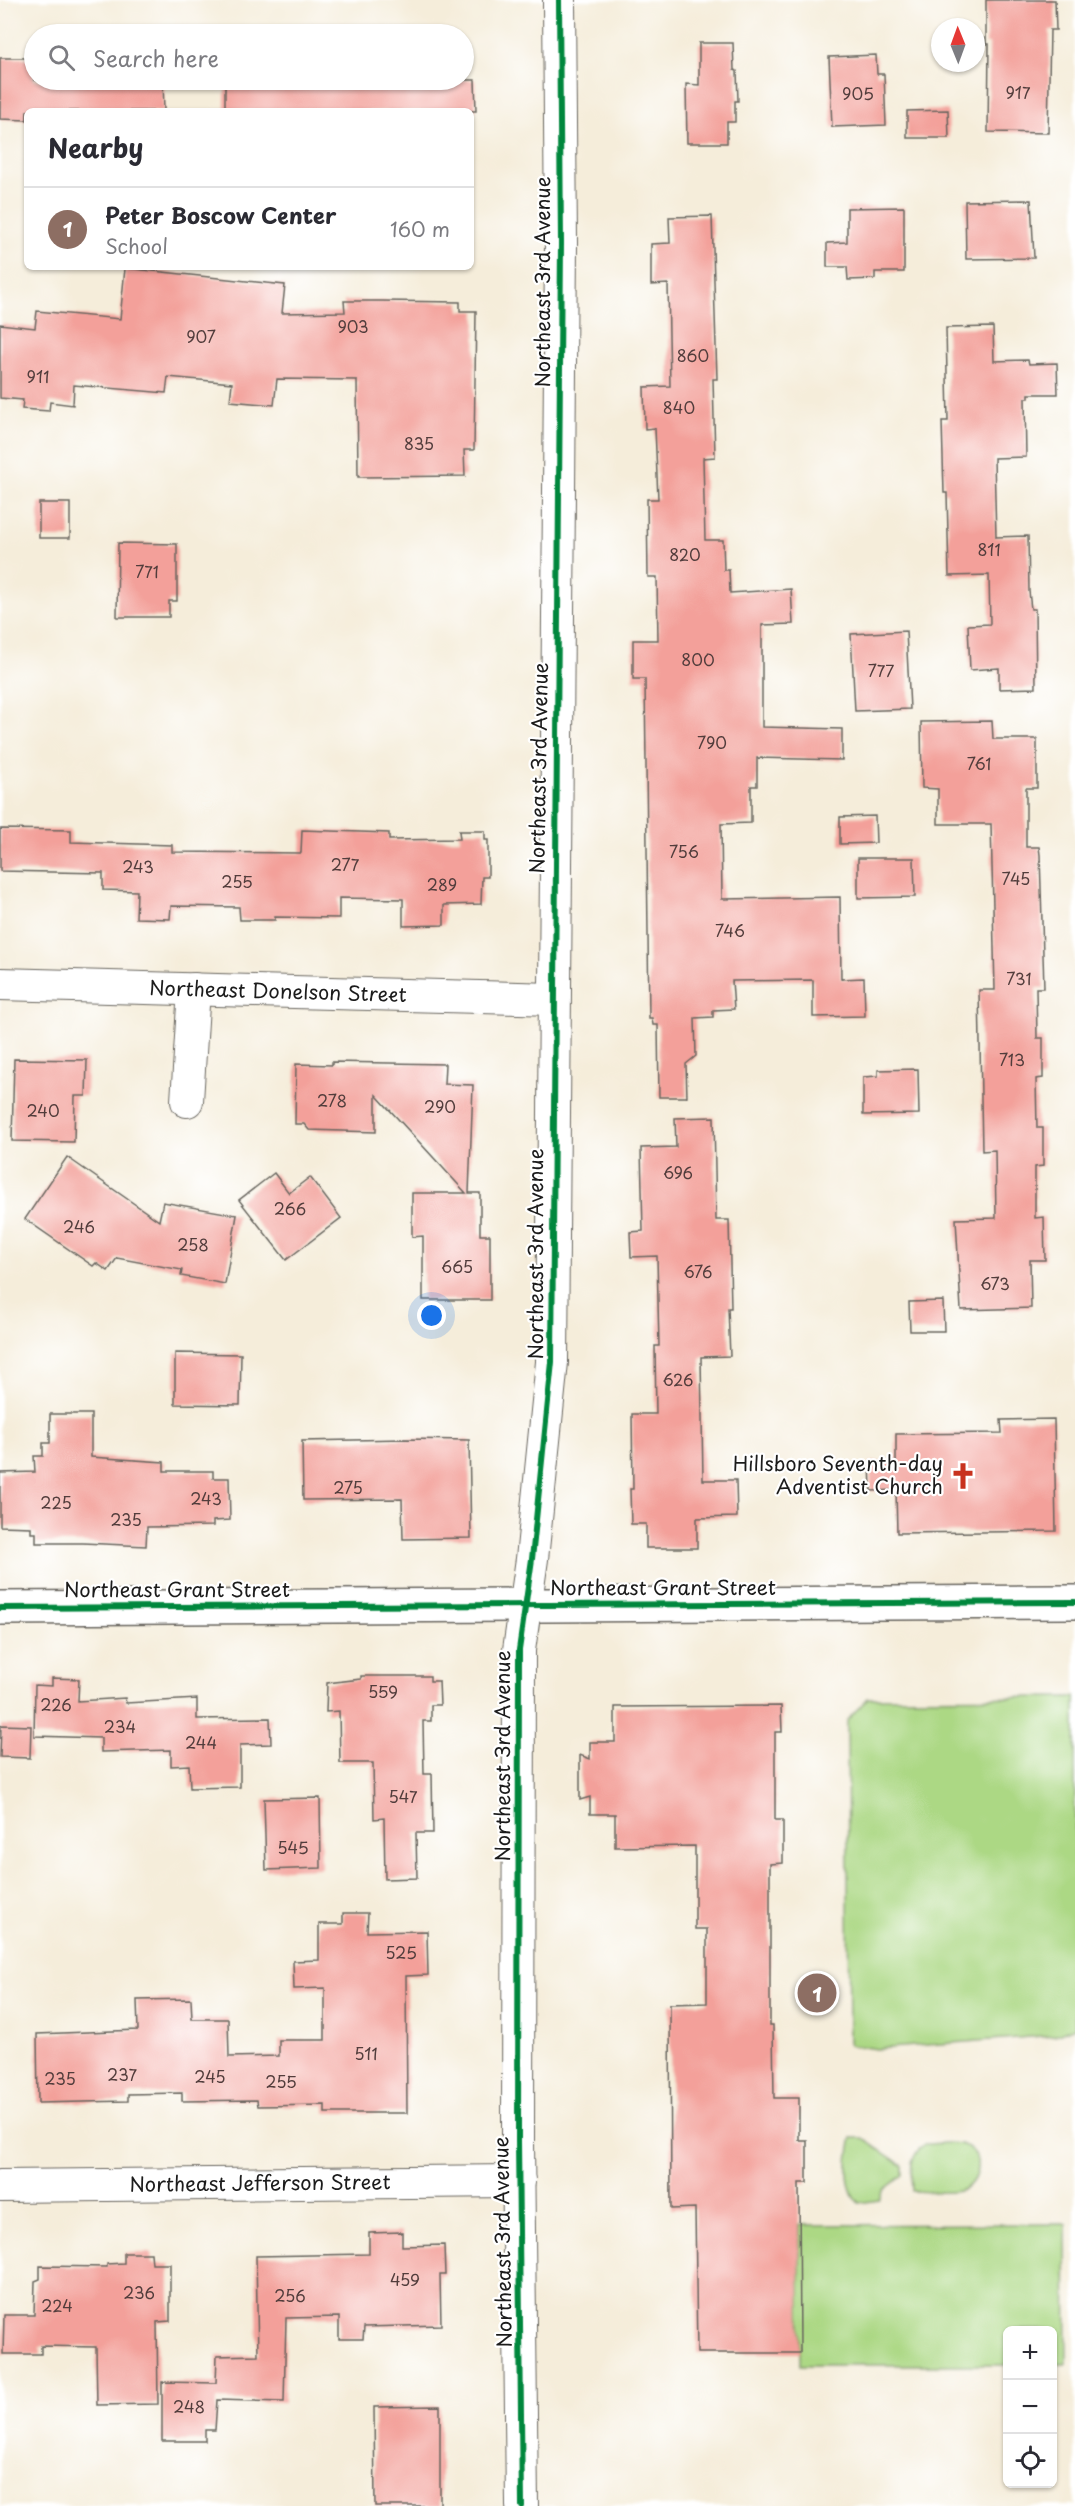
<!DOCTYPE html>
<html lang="en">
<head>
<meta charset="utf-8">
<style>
  :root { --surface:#fff; --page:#f7f7f7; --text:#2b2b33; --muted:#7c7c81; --line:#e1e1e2; --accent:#ea580c }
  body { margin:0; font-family:"Playpen Sans",sans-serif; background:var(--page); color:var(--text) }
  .controls { position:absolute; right:18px; bottom:18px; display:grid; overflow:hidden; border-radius:9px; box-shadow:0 2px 4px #0004 }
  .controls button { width:54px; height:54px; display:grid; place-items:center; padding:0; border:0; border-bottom:2px solid var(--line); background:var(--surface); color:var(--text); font:30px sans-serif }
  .compass { position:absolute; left:931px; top:18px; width:54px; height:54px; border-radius:50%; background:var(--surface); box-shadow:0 2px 4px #0004; rotate:359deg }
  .you { position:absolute; left:432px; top:1316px; width:21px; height:21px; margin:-15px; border:4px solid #fff; border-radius:50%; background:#1a73e8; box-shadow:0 0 0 9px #1a73e833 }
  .badge { display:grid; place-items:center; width:39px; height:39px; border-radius:50%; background:var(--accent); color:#fff; font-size:20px; font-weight:700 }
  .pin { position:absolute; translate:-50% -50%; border:3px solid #fff; box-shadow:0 2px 6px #0006 }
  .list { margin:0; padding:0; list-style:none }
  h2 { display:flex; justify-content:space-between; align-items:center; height:78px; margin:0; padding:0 24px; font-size:26px }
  h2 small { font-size:20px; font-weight:400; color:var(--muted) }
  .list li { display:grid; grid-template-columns:39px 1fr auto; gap:18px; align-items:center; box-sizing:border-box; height:84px; padding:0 24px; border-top:2px solid var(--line) }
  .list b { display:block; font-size:22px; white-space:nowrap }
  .list p { margin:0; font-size:20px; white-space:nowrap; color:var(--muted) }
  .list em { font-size:20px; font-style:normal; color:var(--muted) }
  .icon { flex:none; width:33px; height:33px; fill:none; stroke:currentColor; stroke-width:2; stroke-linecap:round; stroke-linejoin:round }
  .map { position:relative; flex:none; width:1075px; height:2506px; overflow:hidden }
  .search { position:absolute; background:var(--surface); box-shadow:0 2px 4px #0004; left:24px; top:24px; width:450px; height:66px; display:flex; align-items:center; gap:15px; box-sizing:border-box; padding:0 21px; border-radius:33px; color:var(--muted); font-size:22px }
  .panel { position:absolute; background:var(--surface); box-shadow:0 2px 4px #0004; left:24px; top:108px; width:450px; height:162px; border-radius:9px }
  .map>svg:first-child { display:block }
  .green { fill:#acd884; stroke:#647a50; stroke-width:1.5 }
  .building { fill:#f3a09a }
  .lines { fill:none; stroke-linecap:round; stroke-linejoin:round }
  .minor-casing { stroke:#68655e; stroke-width:34 }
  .tertiary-casing { stroke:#68655e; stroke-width:36 }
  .minor { stroke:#fff; stroke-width:32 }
  .tertiary { stroke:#fff; stroke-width:33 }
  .cycleway-casing { stroke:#fff; stroke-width:10 }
  .cycleway { stroke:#00873e; stroke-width:6 }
  .labels { text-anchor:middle; stroke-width:4.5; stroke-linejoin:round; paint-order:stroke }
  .number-label { font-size:16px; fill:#523d3c }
  .street-label { font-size:20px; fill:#1c1c1c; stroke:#fff }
  .poi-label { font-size:20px; fill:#1c1c1c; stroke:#fff; text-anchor:end }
</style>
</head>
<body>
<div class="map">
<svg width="1075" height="2506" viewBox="0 0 1075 2506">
  <rect width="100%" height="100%" fill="#fff"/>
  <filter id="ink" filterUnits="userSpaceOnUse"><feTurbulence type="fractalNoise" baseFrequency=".0167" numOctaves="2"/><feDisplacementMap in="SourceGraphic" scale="12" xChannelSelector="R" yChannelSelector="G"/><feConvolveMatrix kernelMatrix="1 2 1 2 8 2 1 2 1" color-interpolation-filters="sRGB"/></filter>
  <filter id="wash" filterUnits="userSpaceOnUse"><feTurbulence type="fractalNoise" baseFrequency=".008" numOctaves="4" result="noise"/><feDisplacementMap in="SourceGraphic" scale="24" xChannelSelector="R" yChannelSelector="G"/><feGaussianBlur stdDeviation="1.35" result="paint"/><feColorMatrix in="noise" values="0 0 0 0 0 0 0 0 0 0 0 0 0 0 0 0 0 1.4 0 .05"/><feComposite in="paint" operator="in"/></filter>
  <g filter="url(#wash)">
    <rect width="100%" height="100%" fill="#f5edda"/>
    <g class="green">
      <path d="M1075 1697V2027L1055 2035 877 2049 849 2045 847 1720 868 1698Z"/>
      <path d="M852 2138H862L903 2166V2175L884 2190 879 2200 859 2203C844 2189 847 2157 852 2138Z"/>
      <path d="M925 2144C936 2144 952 2141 963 2145 985 2151 980 2186 959 2191 945 2194 927 2191 912 2191 911 2173 908 2156 925 2144Z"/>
      <path d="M1066 2224 1067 2364H1053L1052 2330H1008L1007 2365H800V2225Z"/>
    </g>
    <g id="blocks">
      <g class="building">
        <path d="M986 0H1055L1056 30H1050L1048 133 988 132 989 44H986Z"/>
        <path d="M699 43H733L734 70 737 71 738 101H735V122H727V143H687L686 84 699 85Z"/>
        <path d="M876 55 877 74H884L886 125 832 127 829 57Z"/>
        <path d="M0 58H34V80H163L164 111H27V120L0 119Z"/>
        <path d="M225 80H475L476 111H225Z"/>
        <path d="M948 110 949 138H907V111Z"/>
        <path d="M1031 200 1034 258 966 259 965 201Z"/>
        <path d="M904 207V272H875V279L848 280 847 267H827V243L847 242V208Z"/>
        <path d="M712 216 717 379H713L715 457 703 458 705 540H723L724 570H729L730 593 791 589 793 624 762 625V727L842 729V760L757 758V786H751V823L721 824 722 899 840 897 841 979 864 978 865 1016 813 1017V980L732 981 734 1009 713 1010V1017L695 1018 696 1056 686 1064 687 1097H659L658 1025H653L652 1018H649L645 679H633V640H658L657 577H648L647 499H658L655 428 645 429 644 387 670 386 668 284 651 285V244L670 243 669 217Z"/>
        <path d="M125 268 285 285 282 313 345 312 344 301H381L460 302V311H476L474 450H464L465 476 358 477 357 380 277 379 274 405 230 401 232 383 168 377 166 393 74 385 73 405 50 402 49 411 22 409 23 400 0 398V324L35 328 37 311 120 319Z"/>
        <path d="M993 327 994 361 1028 360 1029 364 1057 363 1058 394H1029V398H1025L1026 457 994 458 996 537 1028 536 1029 591 1031 609H1035L1036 688 999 689V668L970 670 968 625 990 624 989 575 949 576 947 493H944L942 421H948L946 328Z"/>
        <rect x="39" y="503" width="31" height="35"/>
        <path d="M118 543 177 544V601H169V617H117Z"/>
        <path d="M906 631 910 709 855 711 851 634Z"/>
        <path d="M992 721 993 739H1037V788H1026V847H1039L1040 855 1044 988H1036L1037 1038H1043V1078L1036 1079 1037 1128H1043V1166L1035 1167V1218L1044 1217 1045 1260H1030L1031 1308 961 1310 956 1219 996 1218 995 1150 982 1151 979 990H995L991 824H938V789L922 788 921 722Z"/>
        <path d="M875 816 876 843 840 844V817Z"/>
        <path d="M0 829 71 830V842L172 845V852L301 853 302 830 389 833V840L460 839 459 831H485V840H488V877H482L481 904 444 905V925L403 926V899L339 898V918L275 917V920H240L239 907 171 906 170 919 136 918 137 891 103 890V873L0 871Z"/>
        <path d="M858 858H914L915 897 858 898Z"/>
        <path d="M14 1059 87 1060 86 1096H75L74 1142 12 1141Z"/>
        <path d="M332 1062 445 1064 444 1084 473 1085 469 1193H480V1235H490V1300H423V1236L412 1237V1193H466L376 1095V1132L309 1130 304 1124H295L296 1064 332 1065Z"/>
        <path d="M918 1069 919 1114 863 1115V1077L878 1076V1070Z"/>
        <path d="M714 1117 716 1220H729L731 1308H728L730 1356 701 1357 703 1480H736L737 1517 697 1518V1548H646V1524H631L630 1489H633L632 1414H656L655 1346H659L657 1256 631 1257 630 1232 643 1231 641 1148 676 1147 675 1118Z"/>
        <path d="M67 1157 159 1221 163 1202 237 1215 225 1284 181 1276 182 1270 117 1258 108 1271 96 1263 93 1266 25 1219Z"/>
        <path d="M274 1173 289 1193 310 1177 341 1218 286 1260 239 1200Z"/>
        <path d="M943 1301 944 1331H910L909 1302Z"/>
        <path d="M175 1353 241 1354 240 1405 175 1404Z"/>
        <path d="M50 1414H91V1457L164 1462V1471H213V1478H229L230 1520 213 1521V1526L147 1527 146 1546 83 1543H36V1533H31V1527L0 1526V1473L35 1472 34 1456H43V1443H50Z"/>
        <path d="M1054 1419 1056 1531 897 1533 896 1490 871 1491 870 1462H896V1434L1002 1433 1001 1420Z"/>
        <path d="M405 1439 469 1440 471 1538 403 1539 402 1499 303 1500 302 1441Z"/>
        <path d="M361 1676H430V1681H439L440 1705H431V1721H423L424 1774H432L433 1833H416L417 1878 385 1879 384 1818 374 1819 373 1763H340L339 1711 326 1712 327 1683 361 1679Z"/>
        <path d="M52 1678 79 1679 78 1701 125 1698 126 1703 197 1699V1719L270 1718 271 1744 240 1745V1787L190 1788 189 1765 171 1766V1750L101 1752V1738L34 1736 35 1685 52 1686Z"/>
        <path d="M781 1706 782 1732H775V1820H783V1863L770 1864V2025H773L774 2098H799V2140H807V2183H799L800 2353H697L695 2208 671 2209 670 2004 707 2003V1929H695V1846L615 1847V1814H590V1797L580 1800V1755L590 1759V1742H615V1707Z"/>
        <path d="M1 1725 31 1726 30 1758 0 1757Z"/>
        <path d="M320 1798 321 1868 266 1870 264 1799Z"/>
        <path d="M343 1913H368L367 1932 427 1931 428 1975 406 1976 407 2113H325V2105L258 2106 257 2100 182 2101V2093L128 2094V2101L38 2103 37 2034 138 2030 137 2000 191 1999 192 2019H228L229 2057 279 2056V2040H325V1988L294 1989 293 1961 319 1960V1924H343Z"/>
        <path d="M402 2232V2246L444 2245 445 2275H440L441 2325 364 2327 363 2339H339V2317L286 2318 284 2402 217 2400 215 2430H205V2441H162V2382L216 2383 217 2356 258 2355 256 2256 369 2254V2233Z"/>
        <path d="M124 2253H151L152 2264H170V2321L157 2322 158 2404 97 2405 96 2347 41 2346V2354H3L4 2315H34L35 2281 40 2279V2266L107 2267V2264L124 2263Z"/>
        <path d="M440 2406V2506H375L374 2407Z"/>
      </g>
    </g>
  </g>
  <g filter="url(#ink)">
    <use href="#blocks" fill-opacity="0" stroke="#68655e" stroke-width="1.5"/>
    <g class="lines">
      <defs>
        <g id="minor">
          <path id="s1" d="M0 984 553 999"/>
          <path d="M187 1101 194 989"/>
          <path id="s2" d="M0 2186 519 2181"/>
          <path d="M522 2506 518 2140 519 1650 532 1559 552 1362 561 243 559 0"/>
        </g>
        <path id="tertiary" d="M0 1608 1075 1602"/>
      </defs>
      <use href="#minor" class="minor-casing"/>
      <use href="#tertiary" class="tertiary-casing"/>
      <use href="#minor" class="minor"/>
      <use href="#tertiary" class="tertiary"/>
      <defs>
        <g id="cycleway">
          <path d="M0 1608 1075 1602"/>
          <path d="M522 2506 518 2140 519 1650 532 1559 552 1362 561 243 559 0"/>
        </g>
      </defs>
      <use href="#cycleway" class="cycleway-casing"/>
      <use href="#cycleway" class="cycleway"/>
    </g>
  </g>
  <defs>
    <symbol id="church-bare" viewBox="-9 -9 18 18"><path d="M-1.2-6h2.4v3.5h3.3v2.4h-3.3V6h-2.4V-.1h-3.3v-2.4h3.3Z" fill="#c8321e" stroke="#fff" stroke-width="2.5" paint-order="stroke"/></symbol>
  </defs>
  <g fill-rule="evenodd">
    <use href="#church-bare" x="944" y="1457" width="38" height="38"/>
  </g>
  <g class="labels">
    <g class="number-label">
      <text x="1018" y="99">917</text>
      <text x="858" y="100">905</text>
      <text x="353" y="333">903</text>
      <text x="201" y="343">907</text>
      <text x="693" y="362">860</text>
      <text x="38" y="383">911</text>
      <text x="679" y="414">840</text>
      <text x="419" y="450">835</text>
      <text x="989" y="556">811</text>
      <text x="685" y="561">820</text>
      <text x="147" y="578">771</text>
      <text x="698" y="666">800</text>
      <text x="881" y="677">777</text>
      <text x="712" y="749">790</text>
      <text x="979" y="770">761</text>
      <text x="684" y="858">756</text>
      <text x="345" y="871">277</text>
      <text x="138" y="873">243</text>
      <text x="1016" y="885">745</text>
      <text x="237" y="888">255</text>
      <text x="442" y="891">289</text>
      <text x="730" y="937">746</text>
      <text x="1019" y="985">731</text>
      <text x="1012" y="1066">713</text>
      <text x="332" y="1107">278</text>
      <text x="440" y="1113">290</text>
      <text x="43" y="1117">240</text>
      <text x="678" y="1179">696</text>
      <text x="290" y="1215">266</text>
      <text x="79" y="1233">246</text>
      <text x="193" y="1251">258</text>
      <text x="457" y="1273">665</text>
      <text x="698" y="1278">676</text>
      <text x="995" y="1290">673</text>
      <text x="678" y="1386">626</text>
      <text x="348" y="1494">275</text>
      <text x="206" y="1505">243</text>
      <text x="56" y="1509">225</text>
      <text x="126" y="1526">235</text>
      <text x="383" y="1698">559</text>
      <text x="56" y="1711">226</text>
      <text x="120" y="1733">234</text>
      <text x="201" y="1749">244</text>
      <text x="403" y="1803">547</text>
      <text x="293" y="1854">545</text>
      <text x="401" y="1959">525</text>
      <text x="366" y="2060">511</text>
      <text x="122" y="2081">237</text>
      <text x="210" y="2083">245</text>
      <text x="60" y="2085">235</text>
      <text x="281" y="2088">255</text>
      <text x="405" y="2286">459</text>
      <text x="139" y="2299">236</text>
      <text x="290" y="2302">256</text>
      <text x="57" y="2312">224</text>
      <text x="189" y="2413">248</text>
    </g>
    <g class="street-label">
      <text transform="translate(543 282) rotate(-90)" y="7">Northeast 3rd Avenue</text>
      <text transform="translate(539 768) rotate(-89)" y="7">Northeast 3rd Avenue</text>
      <text dy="7" stroke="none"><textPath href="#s1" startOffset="278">Northeast Donelson Street</textPath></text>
      <text transform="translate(536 1254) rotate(-90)" y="7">Northeast 3rd Avenue</text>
      <text x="663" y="1595">Northeast Grant Street</text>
      <text x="177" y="1597">Northeast Grant Street</text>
      <text transform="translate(503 1756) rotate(-90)" y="7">Northeast 3rd Avenue</text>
      <text dy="7" stroke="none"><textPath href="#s2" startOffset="260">Northeast Jefferson Street</textPath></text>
      <text transform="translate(503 2242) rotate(-91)" y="7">Northeast 3rd Avenue</text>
    </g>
    <g class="poi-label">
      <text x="943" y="1471">Hillsboro Seventh-day<tspan x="943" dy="23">Adventist Church</tspan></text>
    </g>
  </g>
</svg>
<div class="controls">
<button>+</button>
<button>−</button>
<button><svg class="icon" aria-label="locate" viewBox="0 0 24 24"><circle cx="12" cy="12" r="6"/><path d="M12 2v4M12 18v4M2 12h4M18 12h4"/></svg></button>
</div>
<svg class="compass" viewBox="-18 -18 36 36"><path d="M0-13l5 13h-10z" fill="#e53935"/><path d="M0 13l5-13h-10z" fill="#7c7c81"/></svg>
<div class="you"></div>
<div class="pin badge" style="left:817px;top:1993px;background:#8d6e63">1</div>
<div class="search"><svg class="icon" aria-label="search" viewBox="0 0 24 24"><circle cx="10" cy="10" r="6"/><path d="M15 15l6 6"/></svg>Search here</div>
<section class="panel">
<h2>Nearby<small></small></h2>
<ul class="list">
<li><span class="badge" style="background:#8d6e63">1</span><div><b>Peter Boscow Center</b><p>School</p></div><em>160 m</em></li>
</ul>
</section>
</div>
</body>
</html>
